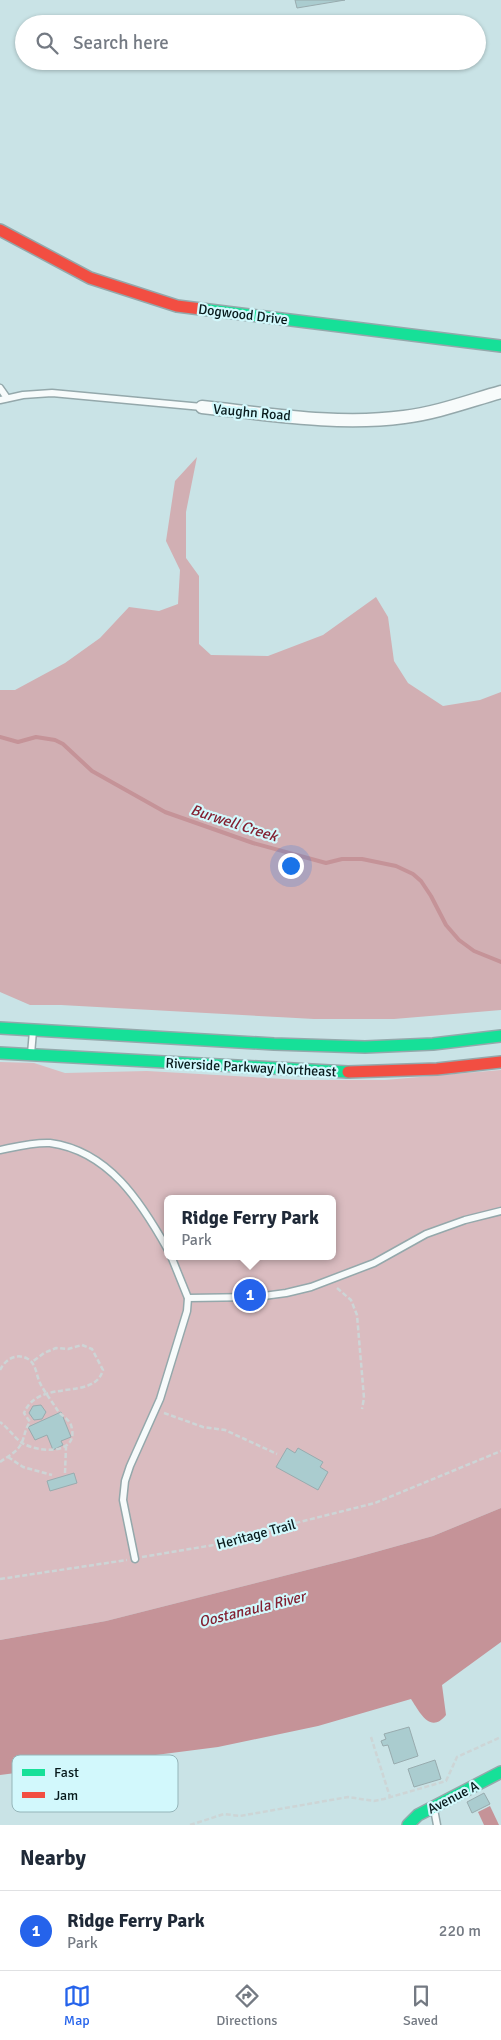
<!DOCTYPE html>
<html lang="en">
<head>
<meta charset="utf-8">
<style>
  :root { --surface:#fff; --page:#f2f2f3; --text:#1f2937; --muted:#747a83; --line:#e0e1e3; --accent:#2563eb }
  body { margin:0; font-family:Signika,sans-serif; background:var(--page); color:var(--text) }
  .you { position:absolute; left:290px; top:865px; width:18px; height:18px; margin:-12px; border:4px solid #fff; border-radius:50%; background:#1a73e8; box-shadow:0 0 0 8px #1a73e833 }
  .badge { display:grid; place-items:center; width:32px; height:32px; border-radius:50%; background:var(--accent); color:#fff; font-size:16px; font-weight:700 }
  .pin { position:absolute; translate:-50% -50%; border:2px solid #fff; box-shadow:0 1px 5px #0006 }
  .popup { position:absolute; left:164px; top:1195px; width:172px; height:65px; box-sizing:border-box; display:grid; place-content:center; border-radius:8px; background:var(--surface); filter:drop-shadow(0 1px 4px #0005); font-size:16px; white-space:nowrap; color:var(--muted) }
  .popup b { font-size:19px; color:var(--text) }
  .popup::after { content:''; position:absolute; left:50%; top:100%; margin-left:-10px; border:10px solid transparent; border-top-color:var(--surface) }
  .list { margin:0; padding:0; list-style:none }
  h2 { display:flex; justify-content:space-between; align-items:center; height:65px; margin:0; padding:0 20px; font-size:21px }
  h2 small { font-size:16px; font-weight:400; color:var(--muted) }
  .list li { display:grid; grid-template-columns:32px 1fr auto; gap:15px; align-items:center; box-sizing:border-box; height:80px; padding:0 20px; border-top:1px solid var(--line) }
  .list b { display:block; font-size:19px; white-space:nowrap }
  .list p { margin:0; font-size:16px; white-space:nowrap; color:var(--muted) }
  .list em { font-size:16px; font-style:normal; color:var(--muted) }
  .icon { flex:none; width:28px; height:28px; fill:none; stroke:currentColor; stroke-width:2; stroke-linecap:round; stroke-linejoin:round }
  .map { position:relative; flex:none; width:501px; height:1825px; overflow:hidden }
  .search { position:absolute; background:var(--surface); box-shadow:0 1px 4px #0004; left:15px; right:15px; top:15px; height:55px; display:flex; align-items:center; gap:12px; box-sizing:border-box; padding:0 18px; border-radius:28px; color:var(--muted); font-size:19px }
  .sheet { height:145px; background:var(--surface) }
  nav { display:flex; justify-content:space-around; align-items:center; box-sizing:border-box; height:70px; border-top:1px solid var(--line); background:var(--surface); font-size:14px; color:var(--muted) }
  nav a { display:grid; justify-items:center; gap:2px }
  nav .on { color:var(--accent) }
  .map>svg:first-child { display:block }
  .green { fill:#dabcc0; fill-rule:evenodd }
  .forest { fill:#d1afb3 }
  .water { fill:#c59398 }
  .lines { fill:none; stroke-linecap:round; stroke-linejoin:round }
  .stream { stroke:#c59398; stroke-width:4 }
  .building { fill:#aacccf; stroke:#98abae }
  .lane-casing { stroke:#94a8ab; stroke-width:9 }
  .street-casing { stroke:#94a8ab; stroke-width:15 }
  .fast-casing { stroke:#94a8ab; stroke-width:14 }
  .jam-casing { stroke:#94a8ab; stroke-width:14 }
  .path { stroke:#cdd5d6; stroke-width:2.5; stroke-dasharray:5 2.5; stroke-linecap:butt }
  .lane { stroke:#f7fbfb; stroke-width:6 }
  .street { stroke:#f7fbfb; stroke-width:12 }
  .fast { stroke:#16e098; stroke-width:11 }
  .jam { stroke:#f24e42; stroke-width:11 }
  .labels { text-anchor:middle; stroke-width:4.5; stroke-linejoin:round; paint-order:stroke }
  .street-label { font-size:14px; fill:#081a1c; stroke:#d2f8fc }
  .water-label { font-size:15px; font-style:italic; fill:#832031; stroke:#d2f8fc }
  .key { fill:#d2f8fc; stroke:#95b5b9; stroke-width:1 }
  .key-label { font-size:14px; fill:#081a1c }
</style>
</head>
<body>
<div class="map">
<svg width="501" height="1825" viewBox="0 0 501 1825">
  <rect width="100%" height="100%" fill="#c9e3e6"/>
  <path class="green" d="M0 1062 34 1063 65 1073 147 1071 301 1080H385L501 1070V1508L433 1536 354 1558 106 1621 0 1640ZM168 1199H332V1256H168Z"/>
  <path class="forest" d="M197 457 186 512V558L199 576V644L211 655 268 656 323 635 376 597 388 617 394 661 408 683 443 706 480 700 501 692V1010L394 1019H314L61 1005H30L0 992V690H15L65 663 100 638 129 607 159 611 178 604 180 570 166 541 175 481Z"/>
  <g class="water">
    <path d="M501 1508V1642L442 1685 446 1715C430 1735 419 1711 411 1699L318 1726 218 1747 0 1775V1640L106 1621 354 1558 433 1536Z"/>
    <path d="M490 1806 499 1825H484L478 1812Z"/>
  </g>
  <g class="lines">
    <path class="stream" d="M0 737 18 742 36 737 55 740 63 744 92 771 165 812 253 843 326 863 342 859H362L396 866 413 874 421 881 431 896 446 925 459 940 474 951 501 962"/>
  </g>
  <g class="building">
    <path d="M295 0H345L297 8Z"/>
    <path d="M41 1405 46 1412 42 1419 34 1420 29 1413 33 1406Z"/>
    <path d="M61 1412 71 1437 61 1441 63 1445 53 1450 47 1435 35 1440 28 1427Z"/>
    <path d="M287 1448 295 1453 298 1448 323 1462 320 1467 328 1472 318 1490 276 1467Z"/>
    <path d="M74 1473 77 1483 50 1491 47 1481Z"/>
    <path d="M409 1727 418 1756 394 1764 388 1745 383 1746 381 1741 386 1739 384 1734Z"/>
    <path d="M435 1760 441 1779 414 1787 408 1769Z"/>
    <path d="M484 1793 490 1804 472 1813 467 1802Z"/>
  </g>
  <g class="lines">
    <defs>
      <g id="lane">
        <path d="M0 388 7 398"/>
        <path d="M0 400 23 395 52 393 202 407"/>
        <path d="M31 1054 33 1031"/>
        <path d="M0 1150C15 1147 34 1142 50 1143 109 1151 141 1202 168 1250"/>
        <path d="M188 1298 256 1297 286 1293 311 1287 374 1263 426 1234 465 1220 501 1211"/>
        <path d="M135 1559 123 1500 125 1481 130 1466 160 1399 187 1311 188 1298 171 1256"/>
        <path d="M434 1809 437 1825"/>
      </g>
      <path id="street" d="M202 407C268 414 338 426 404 417 437 413 469 401 501 392"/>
      <g id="fast">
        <path d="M201 309 501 346"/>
        <path d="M0 1028 274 1044 365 1047 433 1044 501 1036"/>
        <path d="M0 1053 348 1072"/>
        <path d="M408 1825 418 1815 501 1772"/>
      </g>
      <g id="jam">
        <path d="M0 230 90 278 177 306 201 309"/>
        <path d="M348 1072 437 1069 501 1062"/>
      </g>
    </defs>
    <use href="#lane" class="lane-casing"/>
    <use href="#street" class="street-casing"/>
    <use href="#fast" class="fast-casing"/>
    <use href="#jam" class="jam-casing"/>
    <g class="path">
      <path d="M337 1288 351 1300 357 1315 364 1398 362 1409"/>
      <path d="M0 1370C5 1360 16 1352 28 1359 37 1364 36 1377 41 1385 46 1394 53 1403 58 1411 63 1417 71 1420 72 1429 77 1456 37 1452 22 1443 15 1438 8 1428 0 1422"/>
      <path d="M164 1413 203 1427 225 1430 277 1454"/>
      <path d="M8 1457 23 1467 52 1475"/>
      <path d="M0 1462C8 1456 18 1452 22 1442 25 1435 25 1429 30 1422L24 1413C39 1377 94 1402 103 1370L92 1349 82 1345 68 1349 56 1348 44 1353 32 1362"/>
      <path d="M65 1473 66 1447"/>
      <path d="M142 1557 232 1542 252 1534 375 1503 501 1451"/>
      <path d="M0 1579 127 1560"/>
      <path d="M371 1737 390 1797"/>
      <path d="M190 1825 224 1814 240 1816 348 1797 374 1801 384 1799 446 1781 457 1757 501 1737"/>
    </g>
    <use href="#lane" class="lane"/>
    <use href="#street" class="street"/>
    <use href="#fast" class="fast"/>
    <use href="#jam" class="jam"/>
  </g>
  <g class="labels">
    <g class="street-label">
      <text transform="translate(243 314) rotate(7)" y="5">Dogwood Drive</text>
      <text transform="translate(252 412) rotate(5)" y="5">Vaughn Road</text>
      <text transform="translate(251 1067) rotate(3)" y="5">Riverside Parkway Northeast</text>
      <text transform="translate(256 1534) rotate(-15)" y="5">Heritage Trail</text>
      <text transform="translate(453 1797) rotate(-27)" y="5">Avenue A</text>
    </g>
    <g class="water-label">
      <text transform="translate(234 823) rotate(18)" y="5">Burwell Creek</text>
      <text transform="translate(252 1609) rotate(-14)" y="5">Oostanaula River</text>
    </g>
  </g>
  <rect x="12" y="1755" width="166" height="57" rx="8" class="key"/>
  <rect x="22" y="1769" width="23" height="7" fill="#16e098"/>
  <rect x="22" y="1792" width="23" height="6" fill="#f24e42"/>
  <g class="key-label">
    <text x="54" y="1777">Fast</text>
    <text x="54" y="1800">Jam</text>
  </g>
</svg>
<div class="you"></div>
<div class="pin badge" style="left:250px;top:1295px">1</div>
<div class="popup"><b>Ridge Ferry Park</b>Park</div>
<div class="search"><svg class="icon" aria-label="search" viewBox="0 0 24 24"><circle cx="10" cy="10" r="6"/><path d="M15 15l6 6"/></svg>Search here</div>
</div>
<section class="sheet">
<h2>Nearby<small></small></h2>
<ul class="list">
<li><span class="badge">1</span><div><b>Ridge Ferry Park</b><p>Park</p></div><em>220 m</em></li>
</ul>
</section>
<nav>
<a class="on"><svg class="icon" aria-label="map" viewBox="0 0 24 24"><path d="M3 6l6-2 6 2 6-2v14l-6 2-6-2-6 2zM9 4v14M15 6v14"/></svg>Map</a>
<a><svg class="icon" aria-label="directions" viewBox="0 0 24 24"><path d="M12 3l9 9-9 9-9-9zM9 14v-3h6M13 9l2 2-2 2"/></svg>Directions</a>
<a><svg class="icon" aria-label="saved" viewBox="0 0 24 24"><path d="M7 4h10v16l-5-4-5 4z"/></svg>Saved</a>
</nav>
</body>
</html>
